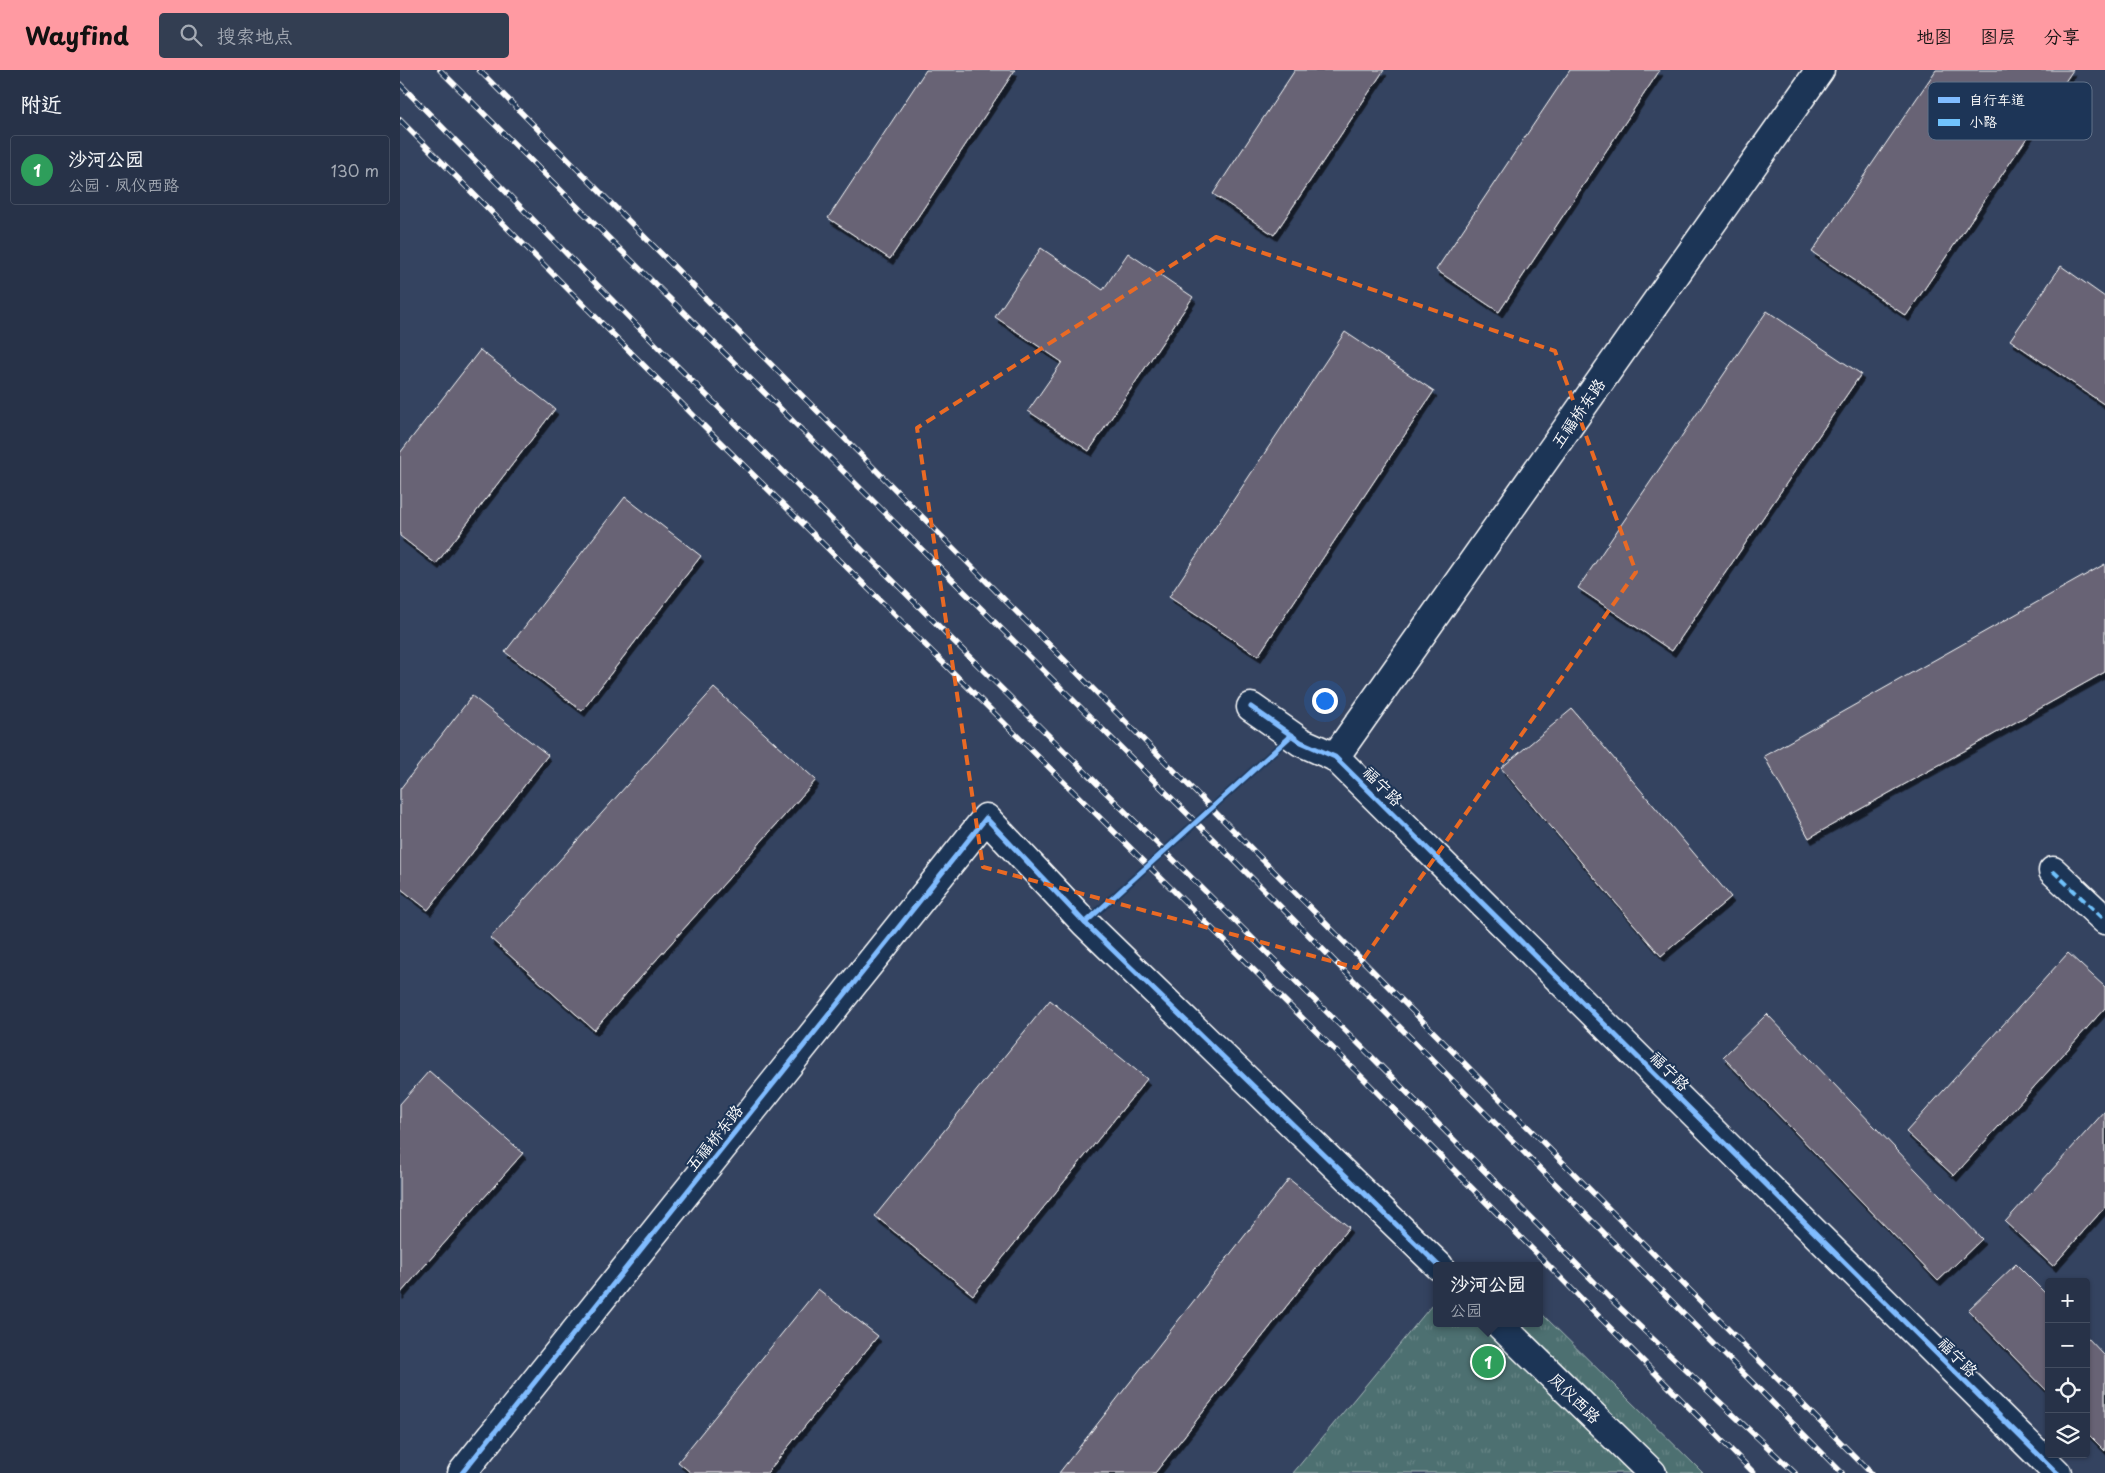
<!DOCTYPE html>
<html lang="zh">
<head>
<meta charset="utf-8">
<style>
  :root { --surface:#273248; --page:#333e52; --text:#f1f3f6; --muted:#a4aab4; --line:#434d60; --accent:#ff9aa2 }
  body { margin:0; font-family:"Playpen Sans","LXGW WenKai TC",sans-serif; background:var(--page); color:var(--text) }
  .controls { position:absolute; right:15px; bottom:15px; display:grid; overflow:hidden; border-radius:5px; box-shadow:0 1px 4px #0004 }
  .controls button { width:45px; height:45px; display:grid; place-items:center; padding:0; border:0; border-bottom:1px solid var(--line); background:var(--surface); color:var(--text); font:25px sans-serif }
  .you { position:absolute; left:924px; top:630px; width:18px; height:18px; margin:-12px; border:4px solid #fff; border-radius:50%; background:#1a73e8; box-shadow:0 0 0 8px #1a73e833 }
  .badge { display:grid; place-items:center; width:32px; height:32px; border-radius:50%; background:var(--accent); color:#fff; font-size:16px; font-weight:700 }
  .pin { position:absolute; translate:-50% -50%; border:2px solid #fff; box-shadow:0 1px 5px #0006 }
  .popup { position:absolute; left:1033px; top:1192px; width:110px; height:65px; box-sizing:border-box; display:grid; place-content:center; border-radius:5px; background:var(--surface); filter:drop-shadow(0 1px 4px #0005); font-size:16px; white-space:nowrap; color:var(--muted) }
  .popup b { font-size:19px; color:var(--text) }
  .popup::after { content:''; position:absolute; left:50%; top:100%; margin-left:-10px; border:10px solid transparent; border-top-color:var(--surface) }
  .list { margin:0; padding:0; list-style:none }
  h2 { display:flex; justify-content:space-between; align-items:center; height:65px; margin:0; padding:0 20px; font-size:21px }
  h2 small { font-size:16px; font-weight:400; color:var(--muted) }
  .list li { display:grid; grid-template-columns:32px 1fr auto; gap:15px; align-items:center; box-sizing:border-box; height:70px; margin:0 10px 10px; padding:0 10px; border:1px solid var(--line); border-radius:5px }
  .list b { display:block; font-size:19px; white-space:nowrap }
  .list p { margin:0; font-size:16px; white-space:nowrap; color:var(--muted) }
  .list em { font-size:16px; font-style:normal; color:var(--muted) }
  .icon { flex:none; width:28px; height:28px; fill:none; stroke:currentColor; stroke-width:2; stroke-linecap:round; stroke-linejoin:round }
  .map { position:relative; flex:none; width:1705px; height:1403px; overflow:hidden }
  header { display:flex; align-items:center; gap:30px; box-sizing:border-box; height:70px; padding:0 25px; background:var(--accent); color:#111 }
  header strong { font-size:24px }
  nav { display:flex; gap:28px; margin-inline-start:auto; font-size:18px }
  .search { width:350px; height:45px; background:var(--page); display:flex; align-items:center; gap:12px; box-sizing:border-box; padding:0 18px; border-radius:5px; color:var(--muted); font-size:19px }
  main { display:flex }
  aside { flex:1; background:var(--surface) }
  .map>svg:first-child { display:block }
  .park { fill:url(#park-tufts); stroke:#a6b8b8 }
  .building { fill:#686374; stroke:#fff; filter:url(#shadow) }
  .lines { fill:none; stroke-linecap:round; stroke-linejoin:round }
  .street-casing { stroke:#fff; stroke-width:31 }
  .street { stroke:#1d3557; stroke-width:28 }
  .rail-casing { stroke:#fff; stroke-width:5.5 }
  .rail { stroke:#1d3557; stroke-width:4; stroke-dasharray:11; stroke-linecap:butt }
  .quiet { stroke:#70c2fc; stroke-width:4; stroke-dasharray:8 4; stroke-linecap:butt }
  .cycleway-casing { stroke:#1d3557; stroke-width:8 }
  .cycleway { stroke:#80bcff; stroke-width:5 }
  .marked { fill:none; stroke:#ea6a24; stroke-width:4; stroke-dasharray:10 6; stroke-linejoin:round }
  .labels { text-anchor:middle; stroke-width:4; stroke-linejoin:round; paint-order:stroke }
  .street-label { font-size:16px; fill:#fff; stroke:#1d3557 }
  .key { fill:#1d3557; stroke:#617289; stroke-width:1 }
  .key-label { font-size:14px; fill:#fff }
</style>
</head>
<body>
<header>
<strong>Wayfind</strong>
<div class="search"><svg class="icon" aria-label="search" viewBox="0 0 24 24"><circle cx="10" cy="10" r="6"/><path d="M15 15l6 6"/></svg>搜索地点</div>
<nav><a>地图</a><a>图层</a><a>分享</a></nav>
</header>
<main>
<aside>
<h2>附近<small></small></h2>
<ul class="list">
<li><span class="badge" style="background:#2e9e5b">1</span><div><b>沙河公园</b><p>公园 · 凤仪西路</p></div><em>130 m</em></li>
</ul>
</aside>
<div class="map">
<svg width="1705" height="1403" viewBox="0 0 1705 1403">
  <defs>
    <pattern id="park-tufts" width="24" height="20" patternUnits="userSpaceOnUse" patternTransform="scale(1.25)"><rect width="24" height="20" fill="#4d7071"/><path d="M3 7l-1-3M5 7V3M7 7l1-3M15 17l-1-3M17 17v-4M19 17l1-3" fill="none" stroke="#688586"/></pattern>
    <filter id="shadow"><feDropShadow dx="3" dy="5.5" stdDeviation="0" flood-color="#0009"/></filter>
  </defs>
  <rect width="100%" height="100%" fill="#344360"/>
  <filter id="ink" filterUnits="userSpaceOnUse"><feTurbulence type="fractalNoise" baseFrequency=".02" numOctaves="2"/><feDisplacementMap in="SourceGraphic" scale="10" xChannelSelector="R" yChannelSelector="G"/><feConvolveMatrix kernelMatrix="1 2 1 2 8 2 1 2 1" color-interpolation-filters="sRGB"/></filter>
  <g filter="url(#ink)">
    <path class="park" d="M1037 1229V1253H1139V1241L1303 1403H893Z"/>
    <g class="building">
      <path d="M526 0H615L490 189 428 148Z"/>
      <path d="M895 0H984L874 165 813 124Z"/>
      <path d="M1170 0H1260L1099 242 1036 200Z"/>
      <path d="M1536 0H1673L1506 246 1412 182Z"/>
      <path d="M641 178 703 220 728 183 793 227 689 381 628 341 662 292 595 247Z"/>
      <path d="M1661 196 1705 227V335L1610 270Z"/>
      <path d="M1367 241 1461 304 1272 581 1178 518Z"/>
      <path d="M945 262 1034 321 858 586 769 527Z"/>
      <path d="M80 280 155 339 36 494 0 466V383Z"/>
      <path d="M225 427 301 486 182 641 105 582Z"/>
      <path d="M1705 494V602L1409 768 1364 686Z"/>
      <path d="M314 618 416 710 194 960 90 868Z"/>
      <path d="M72 626 148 685 28 840 0 818V719Z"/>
      <path d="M1172 639 1331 827 1261 886 1101 698Z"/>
      <path d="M1668 883 1705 917V938L1554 1106 1506 1062Z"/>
      <path d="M650 930 747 1009 573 1225 475 1146Z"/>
      <path d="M1367 944 1582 1169 1538 1211 1323 987Z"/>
      <path d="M29 1001 123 1083 0 1224V1034Z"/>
      <path d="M1705 1041V1137L1653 1196 1605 1152Z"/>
      <path d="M889 1109 949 1157 755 1403H659Z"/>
      <path d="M1616 1194 1649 1227V1323L1568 1240Z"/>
      <path d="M418 1219 478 1266 367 1403H291L278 1392Z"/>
      <path d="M1686 1266 1705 1286V1381L1686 1362Z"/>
    </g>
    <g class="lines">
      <defs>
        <g id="street">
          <path d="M851 637 901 672 935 687 1657 1403"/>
          <path d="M935 687 1420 0"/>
          <path d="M1653 801 1705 850"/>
          <path d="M1098 1253 1252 1403"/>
          <path d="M62 1403 586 748 685 853 1039 1196"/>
        </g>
      </defs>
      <use href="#street" class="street-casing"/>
      <use href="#street" class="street"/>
      <defs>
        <g id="rail">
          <path d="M40 0 867 823 1442 1403"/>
          <path d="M79 0 1471 1403"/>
          <path d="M0 14 266 285 973 988 1216 1234 1395 1403"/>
          <path d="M0 50 306 358 961 1006 1354 1403"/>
        </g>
      </defs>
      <use href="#rail" class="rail-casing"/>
      <use href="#rail" class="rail"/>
      <path class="quiet" d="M1653 801 1705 850"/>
      <defs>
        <g id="cycleway">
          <path d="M851 637 901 672 935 687 1657 1403"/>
          <path d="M685 853 892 665"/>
          <path d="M62 1403 586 748 685 853 1039 1196"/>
        </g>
      </defs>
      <use href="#cycleway" class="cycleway-casing"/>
      <use href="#cycleway" class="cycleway"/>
    </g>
  </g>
  <path class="marked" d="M816 167 1155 281 1236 502 957 898 583 797 517 358Z"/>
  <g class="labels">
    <g class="street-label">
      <text transform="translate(1178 343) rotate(-55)" y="6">五福桥东路</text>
      <text transform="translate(983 716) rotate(45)" y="6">福宁路</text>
      <text transform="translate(1270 1001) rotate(45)" y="6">福宁路</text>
      <text transform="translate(314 1068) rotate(-51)" y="6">五福桥东路</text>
      <text transform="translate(1558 1287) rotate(45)" y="6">福宁路</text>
      <text transform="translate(1175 1328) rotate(44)" y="6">凤仪西路</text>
    </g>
  </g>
  <rect x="1528" y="12" width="164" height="58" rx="8" class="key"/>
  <rect x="1538" y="27" width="22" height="6" fill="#80bcff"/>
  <rect x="1538" y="49" width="22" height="7" fill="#70c2fc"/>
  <g class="key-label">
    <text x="1569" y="35">自行车道</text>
    <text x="1569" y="57">小路</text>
  </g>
</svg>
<div class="controls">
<button>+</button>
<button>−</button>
<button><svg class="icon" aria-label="locate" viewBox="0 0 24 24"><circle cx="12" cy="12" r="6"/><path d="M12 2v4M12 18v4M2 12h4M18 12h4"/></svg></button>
<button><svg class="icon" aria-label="layers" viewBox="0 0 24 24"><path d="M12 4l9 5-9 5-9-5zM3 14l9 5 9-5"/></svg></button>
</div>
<div class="you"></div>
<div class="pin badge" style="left:1088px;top:1292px;background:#2e9e5b">1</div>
<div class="popup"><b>沙河公园</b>公园</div>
</div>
</main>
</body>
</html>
